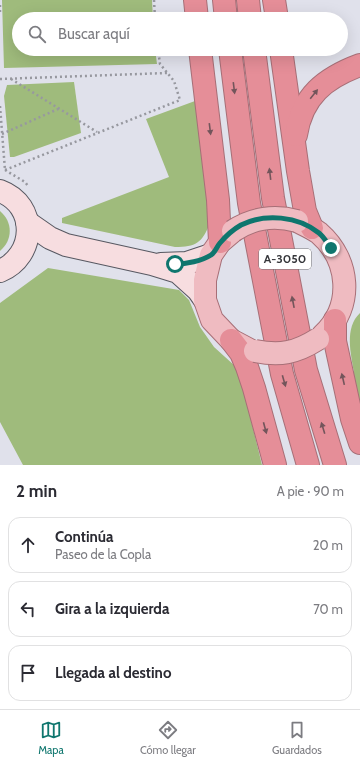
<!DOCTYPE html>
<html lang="es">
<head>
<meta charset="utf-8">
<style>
  :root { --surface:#fff; --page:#f2f2f3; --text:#2b2b33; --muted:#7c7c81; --line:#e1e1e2; --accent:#0f766e }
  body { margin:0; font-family:Cabin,sans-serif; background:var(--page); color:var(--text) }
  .stop { position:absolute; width:12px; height:12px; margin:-9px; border:3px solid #0f766e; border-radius:50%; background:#fff }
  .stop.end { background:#0f766e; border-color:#fff; box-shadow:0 1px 4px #0008 }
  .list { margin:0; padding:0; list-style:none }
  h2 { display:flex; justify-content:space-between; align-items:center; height:52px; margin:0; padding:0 16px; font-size:17px }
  h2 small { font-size:13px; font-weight:400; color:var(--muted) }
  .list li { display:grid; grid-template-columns:26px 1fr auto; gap:12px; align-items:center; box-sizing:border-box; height:56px; margin:0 8px 8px; padding:0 8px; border:1px solid var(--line); border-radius:12px }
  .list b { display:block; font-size:15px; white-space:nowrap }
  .list p { margin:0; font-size:13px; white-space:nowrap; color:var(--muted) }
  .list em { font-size:13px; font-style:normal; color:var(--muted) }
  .icon { flex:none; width:22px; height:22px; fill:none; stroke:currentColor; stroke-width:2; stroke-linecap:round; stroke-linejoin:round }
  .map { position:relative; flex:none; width:360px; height:465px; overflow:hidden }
  .search { position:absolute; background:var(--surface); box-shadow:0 4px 16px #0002; left:12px; right:12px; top:12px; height:44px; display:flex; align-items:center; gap:10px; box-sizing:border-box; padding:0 14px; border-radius:22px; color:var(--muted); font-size:15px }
  .sheet { height:244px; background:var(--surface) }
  nav { display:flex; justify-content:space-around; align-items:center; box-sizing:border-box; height:56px; border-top:1px solid var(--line); background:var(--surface); font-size:11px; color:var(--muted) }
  nav a { display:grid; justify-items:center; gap:2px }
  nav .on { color:var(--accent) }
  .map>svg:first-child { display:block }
  .green { fill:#9fbb7c }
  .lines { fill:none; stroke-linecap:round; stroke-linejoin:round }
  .secondary-casing { stroke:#575861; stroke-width:24 }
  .primary-casing { stroke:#a76f77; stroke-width:24 }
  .highway-casing { stroke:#a76f77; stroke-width:24 }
  .path { stroke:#97989f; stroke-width:2.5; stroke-dasharray:2 3; stroke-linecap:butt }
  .secondary { stroke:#f7dde0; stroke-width:22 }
  .primary { stroke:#efbbc1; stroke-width:22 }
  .highway { stroke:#e58e98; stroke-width:22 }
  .primary-bridge-casing { stroke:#a76f77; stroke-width:24; stroke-linecap:butt }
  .primary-bridge { stroke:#efbbc1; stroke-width:22 }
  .oneway { fill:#73555b }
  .route { stroke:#0f766e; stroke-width:5 }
  .labels { text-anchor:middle; stroke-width:3; stroke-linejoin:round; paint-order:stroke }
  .shield { fill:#fff; stroke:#727275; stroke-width:1 }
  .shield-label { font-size:12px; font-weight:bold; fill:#35363a }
</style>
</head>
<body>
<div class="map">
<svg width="360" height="465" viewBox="0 0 360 465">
  <rect width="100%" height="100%" fill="#e0e1eb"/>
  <g class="green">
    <path d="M2 0H152L153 19H19V49H155L157 64 4 68Z"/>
    <path d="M74 82 81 133 14 157H10L4 96 7 85Z"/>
    <path d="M195 101 210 223C202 243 196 247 175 247L62 223V218L169 177 146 119Z"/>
    <path d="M0 211C13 222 13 240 0 251Z"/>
    <path d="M48 268 179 290 189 300 200 327 214 347 235 366 242 383 262 465H23L0 422V303Z"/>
    <path d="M360 313V404L351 373 354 372C351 354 344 328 360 313Z"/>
  </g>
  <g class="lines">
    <defs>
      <g id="secondary">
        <path d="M0 191C38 205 36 256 0 271"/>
        <path d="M27 222 50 238 66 245 152 264 178 272 198 290 205 300"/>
        <path d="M161 264 187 263 211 255"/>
      </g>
      <g id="primary">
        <path d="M297 221C305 225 312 228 319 233 350 260 354 306 323 335"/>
        <path d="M233 231 220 242 211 255 205 280V300L212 320 231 340 248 349"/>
      </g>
      <g id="highway">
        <path d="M195 0 197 19"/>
        <path d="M224 0 226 19"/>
        <path d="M248 0 250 19"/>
        <path d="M274 0 277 19"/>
        <path d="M200 49 218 200 220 242"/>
        <path d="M230 49 249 203 282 374 308 465"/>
        <path d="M254 49 273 198 306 370 335 465"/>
        <path d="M281 49 298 171 305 211 312 228"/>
        <path d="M296 135C302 96 325 78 360 65"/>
        <path d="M335 320V341L352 419 360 443"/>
        <path d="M231 340 241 353 247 367 254 388 275 465"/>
      </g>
    </defs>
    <use href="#secondary" class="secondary-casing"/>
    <use href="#primary" class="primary-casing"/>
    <use href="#highway" class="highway-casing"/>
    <g class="path">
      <path d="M154 0 155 19"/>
      <path d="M0 5V14"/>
      <path d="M0 79 167 73"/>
      <path d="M11 79 97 132"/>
      <path d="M0 106 5 170"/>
      <path d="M2 134 58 109"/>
      <path d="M5 170 25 182 28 186"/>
      <path d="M5 170 180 100 174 81 160 64 158 49"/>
    </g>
    <use href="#secondary" class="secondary"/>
    <use href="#primary" class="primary"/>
    <use href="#highway" class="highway"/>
    <defs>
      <g id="primary-bridge">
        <path d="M233 231C252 218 275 215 297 221"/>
        <path d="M255 351C280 356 296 353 318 339"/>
      </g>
    </defs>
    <use href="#primary-bridge" class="primary-bridge-casing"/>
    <use href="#primary-bridge" class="primary-bridge"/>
  </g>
  <defs><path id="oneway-solid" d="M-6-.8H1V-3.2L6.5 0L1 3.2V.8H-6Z"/></defs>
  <g class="oneway">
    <use href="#oneway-solid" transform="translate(234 88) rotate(83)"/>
    <use href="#oneway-solid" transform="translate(314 94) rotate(-51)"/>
    <use href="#oneway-solid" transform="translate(210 129) rotate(83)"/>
    <use href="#oneway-solid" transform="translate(270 174) rotate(-97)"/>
    <use href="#oneway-solid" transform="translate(293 302) rotate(-101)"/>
    <use href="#oneway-solid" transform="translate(343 379) rotate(-103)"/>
    <use href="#oneway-solid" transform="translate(284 381) rotate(74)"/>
    <use href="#oneway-solid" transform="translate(265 428) rotate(75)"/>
    <use href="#oneway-solid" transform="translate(323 428) rotate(-107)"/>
  </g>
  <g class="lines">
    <path class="route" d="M175 264C186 264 202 261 211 255 215 253 217 246 220 243 225 237 234 229 241 225 265 213 298 216 319 233 324 237 327 243 331 248"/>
  </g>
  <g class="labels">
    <rect class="shield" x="259" y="249" width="52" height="20" rx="3"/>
    <g class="shield-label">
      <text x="285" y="263">A-3050</text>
    </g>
  </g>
</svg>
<div class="stop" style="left:175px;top:264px"></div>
<div class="stop end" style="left:331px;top:248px"></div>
<div class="search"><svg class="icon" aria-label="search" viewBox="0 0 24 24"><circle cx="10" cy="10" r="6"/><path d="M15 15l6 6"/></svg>Buscar aquí</div>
</div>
<section class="sheet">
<h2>2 min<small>A pie · 90 m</small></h2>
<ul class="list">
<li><svg class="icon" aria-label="ahead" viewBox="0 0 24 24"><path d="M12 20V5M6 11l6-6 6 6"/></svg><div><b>Continúa</b><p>Paseo de la Copla</p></div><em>20 m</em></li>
<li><svg class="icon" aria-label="left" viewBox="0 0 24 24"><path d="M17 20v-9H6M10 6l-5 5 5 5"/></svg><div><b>Gira a la izquierda</b></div><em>70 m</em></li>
<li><svg class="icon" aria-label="arrive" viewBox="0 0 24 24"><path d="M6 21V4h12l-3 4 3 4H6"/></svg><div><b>Llegada al destino</b></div></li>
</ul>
</section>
<nav>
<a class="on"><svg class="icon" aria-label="map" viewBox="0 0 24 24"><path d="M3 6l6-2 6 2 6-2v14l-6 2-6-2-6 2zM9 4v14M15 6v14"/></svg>Mapa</a>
<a><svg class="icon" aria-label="directions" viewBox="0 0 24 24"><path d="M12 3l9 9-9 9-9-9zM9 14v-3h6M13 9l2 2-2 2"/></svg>Cómo llegar</a>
<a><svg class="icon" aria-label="saved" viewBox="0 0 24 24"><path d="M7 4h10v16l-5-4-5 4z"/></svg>Guardados</a>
</nav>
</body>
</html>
